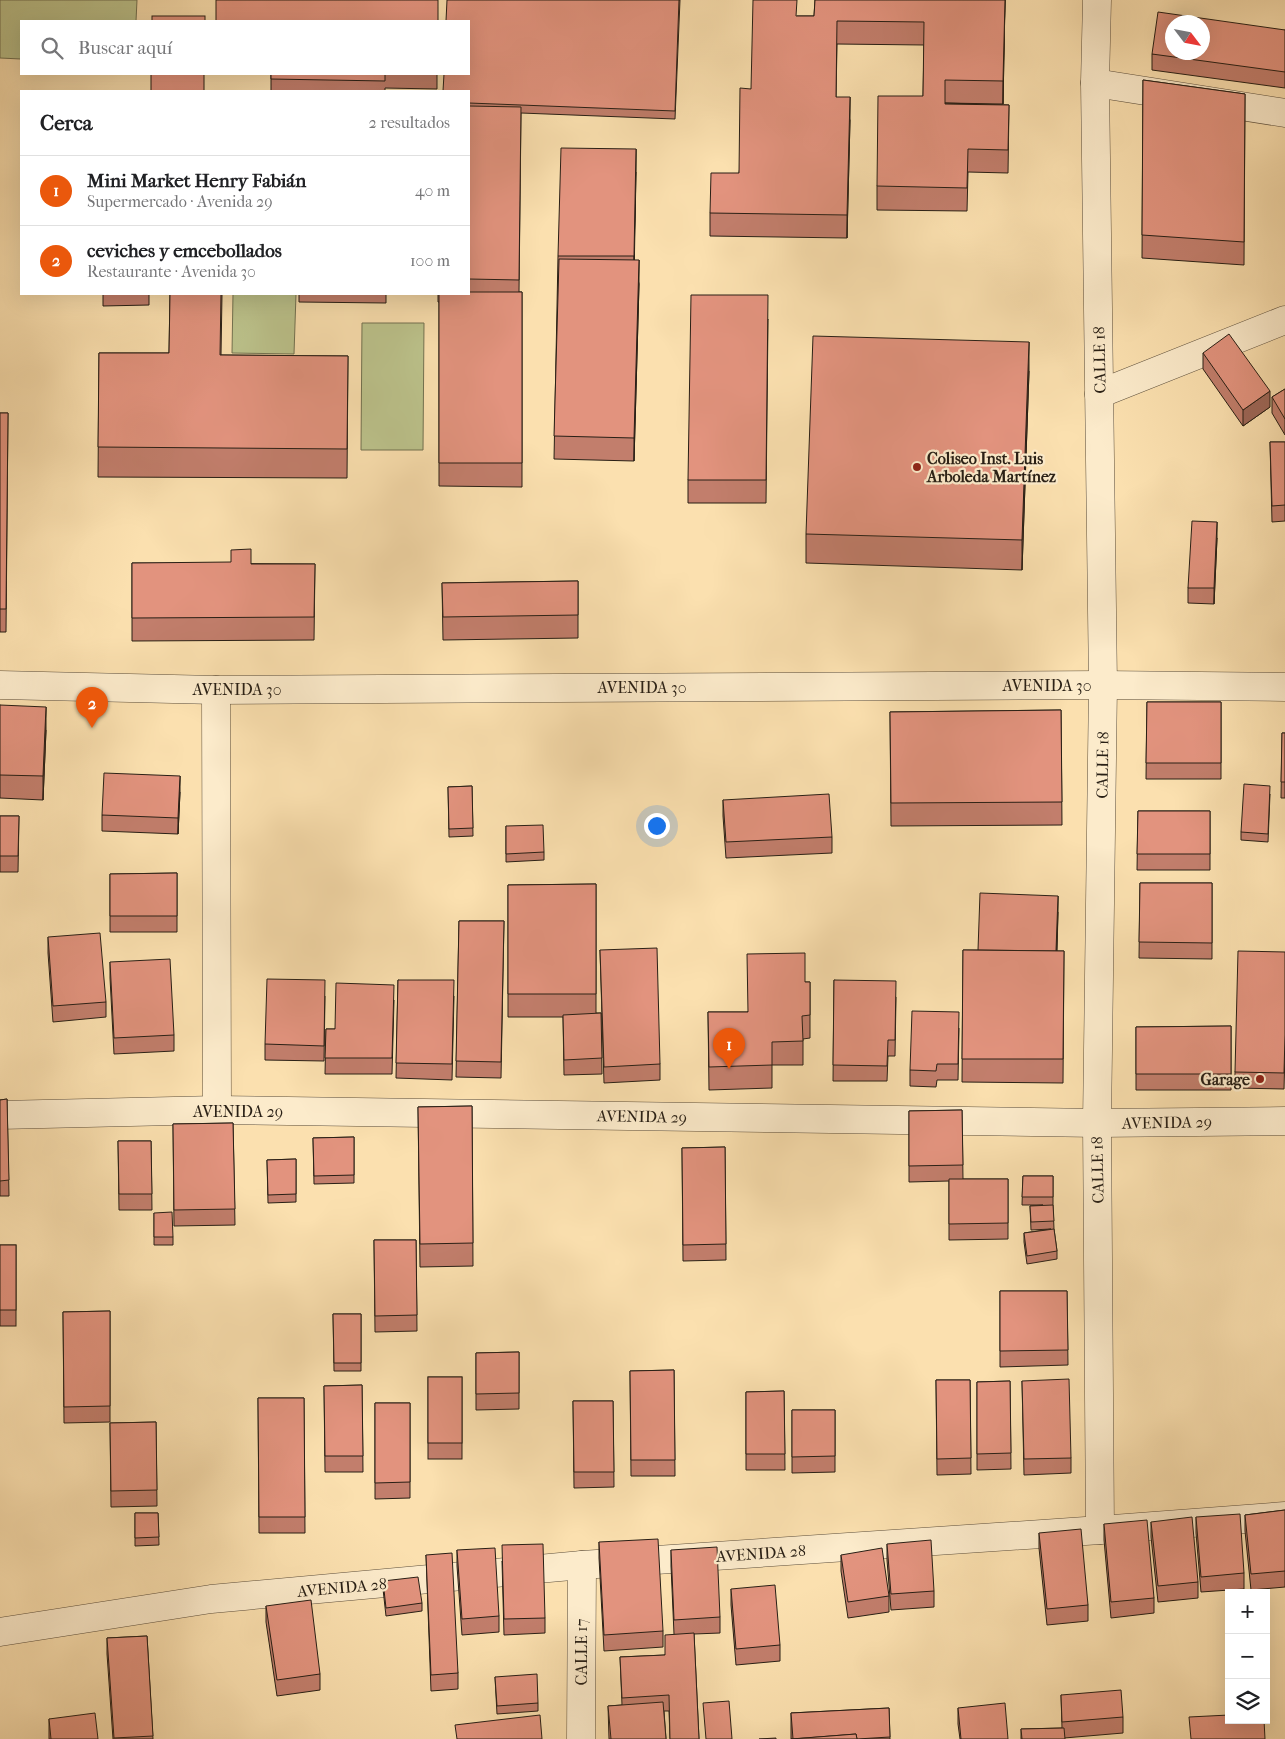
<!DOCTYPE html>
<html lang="es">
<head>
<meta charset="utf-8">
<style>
  :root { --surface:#fff; --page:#f2f2f2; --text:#202124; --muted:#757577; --line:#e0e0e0; --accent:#ea580c }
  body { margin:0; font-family:"IM FELL French Canon",serif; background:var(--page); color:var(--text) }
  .controls { position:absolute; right:15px; bottom:15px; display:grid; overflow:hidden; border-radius:0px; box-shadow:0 5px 20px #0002 }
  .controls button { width:45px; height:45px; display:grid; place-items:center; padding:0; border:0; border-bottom:1px solid var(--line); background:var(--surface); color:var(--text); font:25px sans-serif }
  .compass { position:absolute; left:1165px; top:15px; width:45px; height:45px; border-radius:50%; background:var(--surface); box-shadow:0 5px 20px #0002; rotate:122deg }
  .you { position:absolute; left:656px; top:825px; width:18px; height:18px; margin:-12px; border:4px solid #fff; border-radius:50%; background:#1a73e8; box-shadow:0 0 0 8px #1a73e833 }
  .badge { display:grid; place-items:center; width:32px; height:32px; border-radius:50%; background:var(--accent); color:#fff; font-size:16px; font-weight:700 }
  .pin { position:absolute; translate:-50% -41px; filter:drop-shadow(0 1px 2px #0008) }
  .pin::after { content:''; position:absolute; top:26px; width:18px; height:15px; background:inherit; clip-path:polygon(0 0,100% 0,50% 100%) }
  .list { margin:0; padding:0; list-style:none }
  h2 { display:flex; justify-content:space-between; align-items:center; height:65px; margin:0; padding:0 20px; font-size:21px }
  h2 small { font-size:16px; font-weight:400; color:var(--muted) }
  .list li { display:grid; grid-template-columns:32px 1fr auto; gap:15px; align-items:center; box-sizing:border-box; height:70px; padding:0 20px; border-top:1px solid var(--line) }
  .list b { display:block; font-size:19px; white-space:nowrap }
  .list p { margin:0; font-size:16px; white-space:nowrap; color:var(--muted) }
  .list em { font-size:16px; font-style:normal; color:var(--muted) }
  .icon { flex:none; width:28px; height:28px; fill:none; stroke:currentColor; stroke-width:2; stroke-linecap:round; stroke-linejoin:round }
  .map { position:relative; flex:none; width:1285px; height:1739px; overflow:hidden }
  .search { position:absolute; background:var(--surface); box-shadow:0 5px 20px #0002; left:20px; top:20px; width:450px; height:55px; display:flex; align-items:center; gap:12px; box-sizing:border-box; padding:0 18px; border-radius:0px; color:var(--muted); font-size:19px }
  .panel { position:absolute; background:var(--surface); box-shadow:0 5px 20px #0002; left:20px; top:90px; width:450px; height:205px; border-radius:0px }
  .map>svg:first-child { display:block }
  .green { fill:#bcc38c; stroke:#727150 }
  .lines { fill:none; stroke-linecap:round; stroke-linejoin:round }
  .minor-casing { stroke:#5d4f3c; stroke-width:29 }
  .tertiary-casing { stroke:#5d4f3c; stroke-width:29 }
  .minor { stroke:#fcebcb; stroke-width:28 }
  .tertiary { stroke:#fcebcb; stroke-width:28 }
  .wall { fill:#c27e6c; stroke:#281f15 }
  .shaded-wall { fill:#9e6758; stroke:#281f15 }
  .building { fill:#e2937e; stroke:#281f15; fill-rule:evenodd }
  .poi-dot { fill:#8f2418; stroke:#fcebcb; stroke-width:2 }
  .labels { text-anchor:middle; stroke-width:4.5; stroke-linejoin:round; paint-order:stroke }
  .street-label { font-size:16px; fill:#281f15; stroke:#fcebcb }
  .poi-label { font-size:16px; font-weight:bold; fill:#281f15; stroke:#fcebcb; text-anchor:start }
</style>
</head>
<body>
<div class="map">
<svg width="1285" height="1739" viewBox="0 0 1285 1739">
  <rect width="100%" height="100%" fill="#fbe0af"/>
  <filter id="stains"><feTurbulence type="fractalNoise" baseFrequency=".004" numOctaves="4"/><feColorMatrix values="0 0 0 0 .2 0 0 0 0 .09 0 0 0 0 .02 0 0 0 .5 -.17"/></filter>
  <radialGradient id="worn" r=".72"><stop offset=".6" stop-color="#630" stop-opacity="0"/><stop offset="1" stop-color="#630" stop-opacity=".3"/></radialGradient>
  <g class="green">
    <path d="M0 0H137L136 21H21V59L0 58Z"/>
    <path d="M233 294H296L294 354 232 353Z"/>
    <path d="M362 323H424L423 450H361Z"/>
  </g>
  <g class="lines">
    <defs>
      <g id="minor">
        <path d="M1097 0 1095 83 1103 685 1097 1123 1100 1530"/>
        <path d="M1095 83 1285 113"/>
        <path d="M1099 394 1285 320"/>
        <path d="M216 690 217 1110"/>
        <path d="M0 1115 217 1110 1097 1123 1285 1121"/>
        <path d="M0 1632 211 1599 582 1565 1100 1530 1285 1516"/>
        <path d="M581 1739 582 1565"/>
      </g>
      <path id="tertiary" d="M0 685 216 690 1103 685 1285 687"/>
    </defs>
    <use href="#minor" class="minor-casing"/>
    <use href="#tertiary" class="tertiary-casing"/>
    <use href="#minor" class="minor"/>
    <use href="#tertiary" class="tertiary"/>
  </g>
  <g class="wall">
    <path d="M680 0 675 119 521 113 519 292H522V487L439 486V302H438V294H469V91Z"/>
    <path d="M815 0H1005L1003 104 945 103 1009 105 1008 173 968 172 967 211 877 210V186L923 96 924 45 837 44 836 97 850 120 847 238 710 236V213L739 173 751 89 797 16H814Z"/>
    <path d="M1285 30V88L1152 70V54Z"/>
    <path d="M271 74H437V89L385 88V91H271Z"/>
    <path d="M1143 80 1245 94 1244 265 1142 258Z"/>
    <path d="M636 172 634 260 639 284 634 461 554 459 558 256Z"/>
    <path d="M103 294H149V305L103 306Z"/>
    <path d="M170 294H222L221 355 348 356 347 478 98 477 99 353H169Z"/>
    <path d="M299 294H386V303L299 302Z"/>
    <path d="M768 319 766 503H688V480Z"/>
    <path d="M1203 353 1270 407 1243 426 1203 369Z"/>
    <path d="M1029 371 1022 570 806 563V534Z"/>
    <path d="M1285 389V435L1272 413V397Z"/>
    <path d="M0 413H8L6 632H0Z"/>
    <path d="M1270 442H1285V521L1272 522Z"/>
    <path d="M1217 538 1214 604 1188 603V588Z"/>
    <path d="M132 563 315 564 314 640 132 641Z"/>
    <path d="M578 581V638L443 640 442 583Z"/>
    <path d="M1147 702H1221V779H1146Z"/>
    <path d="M0 705 46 730 43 800 0 798Z"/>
    <path d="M1061 710 1062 825 891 826 890 712Z"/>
    <path d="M1282 733H1285V798H1281Z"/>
    <path d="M472 786 473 836 449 837 448 787Z"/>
    <path d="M180 792 178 834 102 831V815Z"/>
    <path d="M1270 794 1268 842 1241 840V832Z"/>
    <path d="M723 800 832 837V853L726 858 723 816Z"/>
    <path d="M1138 811H1210V870H1137Z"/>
    <path d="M0 816H19L18 872H0Z"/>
    <path d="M506 826 544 852V860L506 862Z"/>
    <path d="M177 873V932H110V874Z"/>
    <path d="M1140 883H1212V959L1139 958Z"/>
    <path d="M596 884V1013H601L602 1074 564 1075 563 1017H508V885Z"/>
    <path d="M1058 912 1057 951H1064L1063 1083 962 1082 963 950H978Z"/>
    <path d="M459 921H504L501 1078 456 1077Z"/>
    <path d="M48 937 106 1002V1017L53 1022 48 953Z"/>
    <path d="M600 950 660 1064V1080L604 1083Z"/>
    <path d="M1285 952V1051L1284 1089 1235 1088V1072Z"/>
    <path d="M110 962 174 1035V1051L114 1054 110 978Z"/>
    <path d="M398 980 454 996 452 1080 396 1078Z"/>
    <path d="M834 980 896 997 895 1056H888L887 1081H833Z"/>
    <path d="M805 982H810V1038L803 1039V1065H772V1088L709 1090 708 1012H747Z"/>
    <path d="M325 996 324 1061 265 1060V1044Z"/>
    <path d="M394 1000 392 1074H325L326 1029H335Z"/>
    <path d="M1231 1026V1090H1136V1027Z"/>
    <path d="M959 1028 958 1080H937L936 1087 910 1086V1070Z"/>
    <path d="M7 1099 9 1196H0V1100Z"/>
    <path d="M472 1106 473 1266 420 1267 418 1107Z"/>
    <path d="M962 1110 963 1179H1008V1239L949 1240V1181L909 1182V1111Z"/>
    <path d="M233 1123 235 1225 174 1226 173 1124Z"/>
    <path d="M354 1137V1183L314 1184 313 1138Z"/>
    <path d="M118 1141H151L152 1210H119Z"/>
    <path d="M725 1147 726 1260 683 1261 682 1148Z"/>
    <path d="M296 1159V1202L268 1203 267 1160Z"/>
    <path d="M1023 1176H1053V1205L1054 1229 1057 1251V1259L1027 1264 1024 1242V1233L1051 1229 1031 1230 1030 1206 1043 1205H1022Z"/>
    <path d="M154 1213 173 1237V1245H154Z"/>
    <path d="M374 1240H416L417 1331 375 1332Z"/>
    <rect x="0" y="1245" width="16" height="81"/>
    <path d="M1000 1291H1067L1068 1365 1000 1367Z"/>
    <path d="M110 1311V1422L64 1423 63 1312Z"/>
    <path d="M333 1314H361V1371H334Z"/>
    <path d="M519 1352V1409L476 1410V1353Z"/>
    <path d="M674 1370 675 1476H631L630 1371Z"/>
    <rect x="428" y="1377" width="34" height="82"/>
    <path d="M936 1380H970L971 1474 937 1475Z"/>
    <path d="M1010 1381 1011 1469 977 1470V1382Z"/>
    <path d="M1022 1381 1071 1458V1473L1024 1475Z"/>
    <path d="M362 1385 363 1472H325L324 1386Z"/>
    <path d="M784 1391 785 1470H746V1392Z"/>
    <path d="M258 1398H304L305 1533H259Z"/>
    <path d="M573 1401H613L614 1487 574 1488Z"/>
    <path d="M375 1403H410V1498L375 1499Z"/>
    <path d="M792 1410H835V1472L792 1473Z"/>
    <path d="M156 1422 157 1506 111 1507 110 1423Z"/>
    <path d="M1285 1510V1587L1251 1590 1245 1531V1515Z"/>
    <path d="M135 1513H158L159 1545 135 1546Z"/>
    <path d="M1196 1517 1244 1573V1589L1201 1592 1196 1533Z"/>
    <path d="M1151 1522 1198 1582V1598L1158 1602 1151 1537Z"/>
    <path d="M1104 1524 1154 1598V1613L1111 1618 1104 1540Z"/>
    <path d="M1039 1533 1088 1605V1621L1047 1625 1039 1548Z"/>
    <path d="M599 1542 663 1631V1647L604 1651 599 1558Z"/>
    <path d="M887 1544 934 1591V1607L891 1610 887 1560Z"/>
    <path d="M457 1550 499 1616V1632L462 1635 457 1566Z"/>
    <path d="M671 1550 720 1617V1633L694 1634 699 1739H670L669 1711H664L666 1739H609L608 1706 622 1705 620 1657 665 1655 674 1634 671 1566Z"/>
    <path d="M426 1555 458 1673V1689L431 1691Z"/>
    <path d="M841 1555 889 1596V1612L848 1618 841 1571Z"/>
    <path d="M502 1561 545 1618V1633L504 1635Z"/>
    <path d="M383 1581 422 1603V1611L386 1616 383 1589Z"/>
    <path d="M731 1589 780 1645V1661L736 1665 731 1605Z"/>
    <path d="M266 1606 320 1674V1690L277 1696 266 1622Z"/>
    <path d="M147 1636 153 1739H113L107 1654V1638Z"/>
    <path d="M495 1677 538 1703V1711L497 1714Z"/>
    <path d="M1061 1695 1123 1717V1733L1064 1738 1065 1739H1021V1729L1062 1728Z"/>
    <path d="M889 1708 890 1739H791V1713Z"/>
    <path d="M958 1708 1008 1739H960L958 1724Z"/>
    <path d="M49 1719 98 1739H49Z"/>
  </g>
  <g class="shaded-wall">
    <path d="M1005 0 1003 104V81Z"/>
    <path d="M850 97V120L847 238V215Z"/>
    <path d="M636 149V172L634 279V256Z"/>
    <path d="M639 260V284L634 461V438Z"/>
    <path d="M1029 342V371L1022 570V540Z"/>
    <path d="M1270 391V407L1243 426V410Z"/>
    <path d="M1217 522V538L1214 604V588Z"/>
    <path d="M46 707V730L43 800V776Z"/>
    <path d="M180 776V792L178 834V818Z"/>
    <path d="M1058 896V912L1056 971V955Z"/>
  </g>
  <g class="building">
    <rect x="216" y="0" width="222" height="21"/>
    <path d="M447 0H679L675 111 469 103V91H443L444 74H469V21H446Z"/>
    <path d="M753 0H797L796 16H814L815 0H1005L1003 81 945 80V104L1009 105 1008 150 968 149 967 188 877 186 878 96H923L924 22 837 21 836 97H850L847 215 710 213 711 173H739L740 88 751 89Z"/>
    <path d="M1158 12 1285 30V72L1152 54ZM1172 22H1202V52H1172Z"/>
    <rect x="152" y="16" width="53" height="5"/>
    <rect x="151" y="74" width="53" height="17"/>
    <path d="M271 74H385V81L271 79Z"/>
    <path d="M1143 80 1245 94 1244 242 1142 235Z"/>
    <path d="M469 106 521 107 519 280 469 279Z"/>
    <path d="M561 148 636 149 634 256H558Z"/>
    <path d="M559 259 639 260 634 438 554 436Z"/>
    <path d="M469 292H522V463H439V294H469Z"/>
    <path d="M170 294H221L220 355 348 356 347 449 98 447 99 353H169Z"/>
    <path d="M691 295H768L766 480H688Z"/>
    <path d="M1229 334 1270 391 1243 410 1203 353Z"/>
    <path d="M813 336 1029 342 1022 540 806 534Z"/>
    <path d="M1285 389V419L1272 397Z"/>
    <path d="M0 413H8L6 609H0Z"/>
    <path d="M1270 442H1285V505L1272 506Z"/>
    <path d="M1192 521 1217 522 1214 588H1188Z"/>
    <path d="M251 549V564H315L314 617 132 618V563L231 562V550Z"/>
    <path d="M578 581V615L443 617 442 583Z"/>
    <path d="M1147 702H1221V763H1146Z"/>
    <path d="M0 705 46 707 43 776 0 775Z"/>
    <path d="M1061 710 1062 802 891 803 890 712Z"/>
    <path d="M1282 733H1285V782H1281Z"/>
    <path d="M104 773 180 776 178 818 102 815Z"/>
    <path d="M1244 784 1270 786 1268 834 1241 832Z"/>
    <path d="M472 786 473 828 449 829 448 787Z"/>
    <path d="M829 794 832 837 726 842 723 800Z"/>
    <path d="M1138 811H1210V854H1137Z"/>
    <path d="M0 816H19L18 856H0Z"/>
    <path d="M543 825 544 852 506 854V826Z"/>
    <path d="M177 873V916H110V874Z"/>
    <path d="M1140 883H1212V943L1139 942Z"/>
    <path d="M596 884V994H508V885Z"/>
    <path d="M980 893 1058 896 1056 951 978 950Z"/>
    <path d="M459 921H504L501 1062 456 1061Z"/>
    <path d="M100 933 106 1002 53 1006 48 937Z"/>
    <path d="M657 948 660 1064 604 1067 600 950Z"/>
    <path d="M963 950 1064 951 1063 1059H962Z"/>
    <path d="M1238 951 1285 952V1035L1284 1073 1235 1072Z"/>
    <path d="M805 953V982H810V1015L802 1016 803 1041 772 1042V1065L709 1067 708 1012H748L747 954Z"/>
    <path d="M170 959 174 1035 114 1038 110 962Z"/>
    <path d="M267 979 325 980 324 1046 265 1044Z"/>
    <path d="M398 980H454L452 1064 396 1063Z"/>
    <path d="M834 980 896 981 895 1040H888L887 1066 833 1065Z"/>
    <path d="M336 983 394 985 392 1058H325L326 1029H335Z"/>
    <path d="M912 1011 959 1012 958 1064H937L936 1071 910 1070Z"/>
    <path d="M601 1013 602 1058 564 1060 563 1015Z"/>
    <path d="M1231 1026V1074H1136V1027Z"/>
    <path d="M7 1099 9 1180 0 1181V1100Z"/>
    <path d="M472 1106 473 1243 420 1244 418 1107Z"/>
    <path d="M962 1110 963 1165 909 1166V1111Z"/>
    <path d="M233 1123 235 1209 174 1210 173 1124Z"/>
    <path d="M354 1137V1175L314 1176 313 1138Z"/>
    <path d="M118 1141H151L152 1194H119Z"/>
    <path d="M725 1147 726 1244 683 1245 682 1148Z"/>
    <path d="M296 1159V1194L268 1195 267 1160Z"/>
    <path d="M1023 1176H1053V1197H1022Z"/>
    <path d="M949 1179H1008V1223L949 1224Z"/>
    <path d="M1053 1205 1054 1221 1031 1222 1030 1206Z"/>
    <path d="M172 1212 173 1237H154V1213Z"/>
    <path d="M1054 1229 1057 1251 1027 1256 1024 1233Z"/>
    <path d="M374 1240H416L417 1315 375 1316Z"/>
    <rect x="0" y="1245" width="16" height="65"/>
    <path d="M1000 1291H1067L1068 1350 1000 1351Z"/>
    <path d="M110 1311V1406L64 1407 63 1312Z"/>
    <path d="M333 1314H361V1363H334Z"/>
    <path d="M519 1352V1393L476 1394V1353Z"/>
    <path d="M674 1370 675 1460H631L630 1371Z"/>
    <rect x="428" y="1377" width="34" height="66"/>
    <path d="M1069 1379 1071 1458 1024 1459 1022 1381Z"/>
    <path d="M936 1380H970L971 1458 937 1459Z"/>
    <path d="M1010 1381 1011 1453 977 1454V1382Z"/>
    <path d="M362 1385 363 1456H325L324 1386Z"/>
    <path d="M784 1391 785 1454H746V1392Z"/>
    <path d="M258 1398H304L305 1517H259Z"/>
    <path d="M573 1401H613L614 1472H574Z"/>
    <path d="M375 1403H410V1482L375 1483Z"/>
    <path d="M792 1410H835V1456L792 1457Z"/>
    <path d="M156 1422 157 1490 111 1491 110 1423Z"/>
    <path d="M1285 1510V1571L1251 1574 1245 1515Z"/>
    <path d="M135 1513H158L159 1537 135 1538Z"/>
    <path d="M1240 1514 1244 1573 1201 1577 1196 1517Z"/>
    <path d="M1192 1517 1198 1582 1158 1586 1151 1522Z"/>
    <path d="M1147 1520 1154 1598 1111 1602 1104 1524Z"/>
    <path d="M1081 1529 1088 1605 1047 1609 1039 1533Z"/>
    <path d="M658 1539 663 1631 604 1635 599 1542Z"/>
    <path d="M931 1540 934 1591 891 1594 887 1544Z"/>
    <path d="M543 1544 545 1618 504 1619 502 1545Z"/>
    <path d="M717 1547 720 1617 674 1620 671 1550Z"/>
    <path d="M495 1548 499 1616 462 1619 457 1550Z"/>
    <path d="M882 1548 889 1596 848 1602 841 1555Z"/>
    <path d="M452 1553 458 1673 431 1675 426 1555Z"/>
    <path d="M418 1577 422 1603 386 1608 383 1581Z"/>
    <path d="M775 1585 780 1645 736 1649 731 1589Z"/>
    <path d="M311 1600 320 1674 277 1680 266 1606Z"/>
    <path d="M694 1633 699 1739H670L669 1695 622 1698 620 1657 665 1655V1635Z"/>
    <path d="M147 1636 153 1736 114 1738 107 1638Z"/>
    <path d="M537 1674 538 1703 497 1706 495 1677Z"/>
    <path d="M1121 1690 1123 1717 1062 1722 1061 1695Z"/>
    <path d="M729 1701 732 1739H706L703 1703Z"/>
    <path d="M663 1702 666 1739H611L608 1706Z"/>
    <path d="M1005 1703 1008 1739H961L958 1708Z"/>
    <path d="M889 1708 890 1737 857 1739 856 1734 793 1739 791 1713Z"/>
    <path d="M95 1713 98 1739H51L49 1719Z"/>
    <path d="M540 1715 542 1739H457L455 1725Z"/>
    <path d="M1229 1715V1720H1264L1265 1739H1191L1189 1717Z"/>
    <path d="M1064 1728 1065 1739H1022L1021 1729Z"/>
    <path d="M856 1734 857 1739H791Z"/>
    <path d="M776 1738V1739H759Z"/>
  </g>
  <g class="poi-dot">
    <circle cx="917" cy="467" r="5"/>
    <circle cx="1260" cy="1079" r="5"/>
  </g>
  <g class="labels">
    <g class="street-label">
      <text transform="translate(1099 360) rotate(-91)" y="6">CALLE 18</text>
      <text x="1047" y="691">AVENIDA 30</text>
      <text x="642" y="693">AVENIDA 30</text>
      <text x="237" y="695">AVENIDA 30</text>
      <text transform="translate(1102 765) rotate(-89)" y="6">CALLE 18</text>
      <text x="238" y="1117">AVENIDA 29</text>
      <text transform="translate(642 1116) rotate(1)" y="6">AVENIDA 29</text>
      <text transform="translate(1167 1122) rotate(-1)" y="6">AVENIDA 29</text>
      <text transform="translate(1097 1170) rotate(-91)" y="6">CALLE 18</text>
      <text transform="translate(761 1553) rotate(-4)" y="6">AVENIDA 28</text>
      <text transform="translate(342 1587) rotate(-5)" y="6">AVENIDA 28</text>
      <text transform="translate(581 1652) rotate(-90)" y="6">CALLE 17</text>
    </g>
    <g class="poi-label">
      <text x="927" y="464">Coliseo Inst. Luis<tspan x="927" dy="18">Arboleda Martínez</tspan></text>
      <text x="1250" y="1085" text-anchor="end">Garage</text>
    </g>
  </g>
  <rect width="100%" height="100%" filter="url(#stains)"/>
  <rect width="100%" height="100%" fill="url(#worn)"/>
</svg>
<div class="controls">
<button>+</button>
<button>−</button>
<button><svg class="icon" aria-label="layers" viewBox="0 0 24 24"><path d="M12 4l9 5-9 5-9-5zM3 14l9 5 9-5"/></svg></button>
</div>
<svg class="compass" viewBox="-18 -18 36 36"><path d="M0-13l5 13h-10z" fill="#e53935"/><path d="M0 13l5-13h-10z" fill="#757577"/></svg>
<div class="you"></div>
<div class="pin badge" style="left:729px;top:1069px">1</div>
<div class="pin badge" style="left:92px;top:728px">2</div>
<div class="search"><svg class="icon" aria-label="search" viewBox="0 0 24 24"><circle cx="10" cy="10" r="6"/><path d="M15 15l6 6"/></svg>Buscar aquí</div>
<section class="panel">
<h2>Cerca<small>2 resultados</small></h2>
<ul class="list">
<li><span class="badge">1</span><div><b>Mini Market Henry Fabián</b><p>Supermercado · Avenida 29</p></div><em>40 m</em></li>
<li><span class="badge">2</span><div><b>ceviches y emcebollados</b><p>Restaurante · Avenida 30</p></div><em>100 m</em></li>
</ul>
</section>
</div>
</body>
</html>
